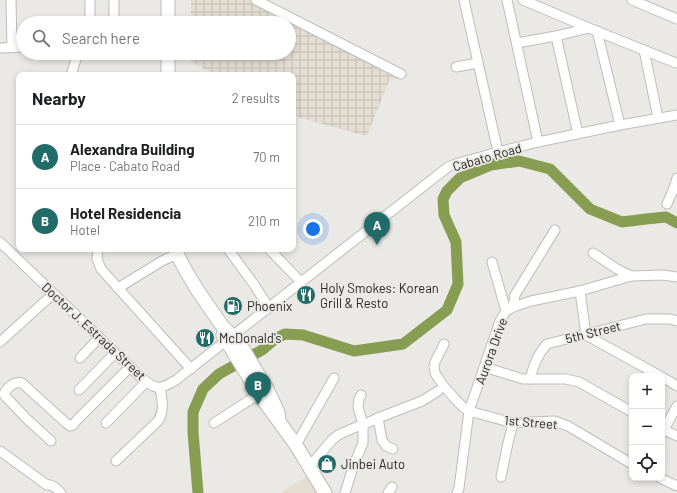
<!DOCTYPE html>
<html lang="en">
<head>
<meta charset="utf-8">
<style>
  :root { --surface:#fff; --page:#f2f2f2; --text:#202124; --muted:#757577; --line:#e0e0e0; --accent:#216c69 }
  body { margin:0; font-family:Barlow,sans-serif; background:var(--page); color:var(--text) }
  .controls { position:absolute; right:12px; bottom:12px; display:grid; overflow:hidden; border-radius:8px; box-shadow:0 2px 6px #0003 }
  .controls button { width:36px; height:36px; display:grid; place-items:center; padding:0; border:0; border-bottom:1px solid var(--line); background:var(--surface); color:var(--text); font:20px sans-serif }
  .you { position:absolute; left:313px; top:229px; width:14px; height:14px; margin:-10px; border:3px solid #fff; border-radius:50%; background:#1a73e8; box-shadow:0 0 0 6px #1a73e833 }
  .badge { display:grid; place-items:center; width:26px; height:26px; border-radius:50%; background:var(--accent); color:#fff; font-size:13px; font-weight:700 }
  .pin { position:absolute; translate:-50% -33px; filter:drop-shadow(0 1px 2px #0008) }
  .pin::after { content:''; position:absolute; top:21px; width:14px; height:12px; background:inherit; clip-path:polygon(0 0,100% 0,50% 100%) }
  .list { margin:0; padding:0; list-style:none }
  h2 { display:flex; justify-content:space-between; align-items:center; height:52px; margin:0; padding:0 16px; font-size:17px }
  h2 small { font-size:13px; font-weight:400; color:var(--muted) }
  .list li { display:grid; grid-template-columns:26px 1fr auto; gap:12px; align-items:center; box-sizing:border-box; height:64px; padding:0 16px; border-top:1px solid var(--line) }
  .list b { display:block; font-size:15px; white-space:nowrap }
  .list p { margin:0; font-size:13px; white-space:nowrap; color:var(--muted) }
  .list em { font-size:13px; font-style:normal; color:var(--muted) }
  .icon { flex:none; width:22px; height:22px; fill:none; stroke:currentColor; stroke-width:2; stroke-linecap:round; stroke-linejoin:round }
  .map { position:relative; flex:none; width:677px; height:493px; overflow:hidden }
  .search { position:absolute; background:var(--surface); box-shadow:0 2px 6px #0003; left:16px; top:16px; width:280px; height:44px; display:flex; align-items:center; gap:10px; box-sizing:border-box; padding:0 14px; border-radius:22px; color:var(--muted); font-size:15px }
  .panel { position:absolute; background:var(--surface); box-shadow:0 2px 6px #0003; left:16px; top:72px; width:280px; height:180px; border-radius:8px }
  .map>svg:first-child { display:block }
  .built { fill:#e4ddd2 }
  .industrial { fill:url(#industrial-grid) }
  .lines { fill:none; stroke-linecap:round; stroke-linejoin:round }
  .river { stroke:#879e52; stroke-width:11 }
  .minor-casing { stroke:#bfbdb9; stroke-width:11 }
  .highway-casing { stroke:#bfbdb9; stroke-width:15 }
  .minor { stroke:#fff; stroke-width:9 }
  .highway { stroke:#fff; stroke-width:13 }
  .labels { text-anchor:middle; stroke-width:3.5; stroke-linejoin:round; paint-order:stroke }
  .street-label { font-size:13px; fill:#292827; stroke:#ebe9e5 }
  .poi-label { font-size:13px; fill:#292827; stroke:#ebe9e5; text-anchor:start }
</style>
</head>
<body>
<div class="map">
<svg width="677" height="493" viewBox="0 0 677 493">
  <defs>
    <pattern id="industrial-grid" width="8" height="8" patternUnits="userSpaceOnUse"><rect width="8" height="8" fill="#e4ddd2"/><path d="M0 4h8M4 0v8" fill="none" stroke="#c4beb4"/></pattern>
  </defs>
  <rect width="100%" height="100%" fill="#ebe9e5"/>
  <path class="built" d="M308 475 319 493H283L282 492Z"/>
  <path class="industrial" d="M191 0H260L409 75 389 81 367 136 300 118 293 114V75H216L191 62V53H289V23H191Z"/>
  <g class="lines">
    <path class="river" d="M198 493 193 432V412L203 389 219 374 262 350 275 339 285 334 303 335 354 351 403 344 447 310 458 284 456 242 444 215 443 199 447 191 460 178 491 165 519 161 550 169 590 209 622 222 646 219 666 217 677 223"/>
    <defs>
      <g id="minor">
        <path d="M11 0 12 47"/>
        <path d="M114 0V23"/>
        <path d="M256 0 401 74"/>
        <path d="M464 0 498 152"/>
        <path d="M507 0 538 142"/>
        <path d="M523 0 589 28 676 63"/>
        <path d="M632 0 677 19"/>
        <path d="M90 23V0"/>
        <path d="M597 31 620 125"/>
        <path d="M556 36 578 134"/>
        <path d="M517 43 556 36 589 28"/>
        <path d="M0 48 23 47"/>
        <path d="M644 50 658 118"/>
        <path d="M456 67 478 63"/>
        <path d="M71 75 78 53"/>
        <path d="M677 178 674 188 677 189"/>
        <path d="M667 204 674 188"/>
        <path d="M0 242 130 367C137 373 151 390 161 387 166 386 171 383 176 380L448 167 455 164 498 152 538 142 620 125 677 115"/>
        <path d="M98 249 97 259 101 269 191 369"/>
        <path d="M228 249 253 283 269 308"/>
        <path d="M269 249 301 282"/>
        <path d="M593 253 617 269 631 276"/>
        <path d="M492 262 506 311"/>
        <path d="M118 288 162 261 177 254"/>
        <path d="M580 291 586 335 660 376"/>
        <path d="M513 307 515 295 555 230"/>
        <path d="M0 342 53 294"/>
        <path d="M444 344 435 362 434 366 435 373 442 384 455 399 463 407 469 411 513 423 554 421 568 426 632 464"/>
        <path d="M80 358 99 338"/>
        <path d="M484 367 523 379H566L579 382 632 412"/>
        <path d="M662 377 677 386"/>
        <path d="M530 379C534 365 537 355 547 344L646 319H670L677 321"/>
        <path d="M79 390 115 353"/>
        <path d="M378 418 382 440 386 446 393 449"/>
        <path d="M106 423 146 382"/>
        <path d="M214 423 259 394"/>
        <path d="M662 429 677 436"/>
        <path d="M662 433 677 406"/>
        <path d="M51 441 27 419 5 396 4 394C7 387 15 381 22 383L66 423 70 426 73 425 77 420 130 367"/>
        <path d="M296 445 334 378"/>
        <path d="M0 451 47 485C53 484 57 489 61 493"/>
        <path d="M116 461 158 421C165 410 162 400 160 388"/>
        <path d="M309 467 332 440 338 435 356 427 363 425 378 418 422 401 438 391"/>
        <path d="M501 477 508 443 513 423"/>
        <path d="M660 478 677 486"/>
        <path d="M345 493 353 467 363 443V425L358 407 359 399 361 395"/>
        <path d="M388 493 392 487"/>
        <path d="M457 493 459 488 469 411 500 321 506 311 513 307 531 301 580 291 631 276 663 275 677 277"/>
      </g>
      <g id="highway">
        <path d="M168 23V0"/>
        <path d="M168 75V53"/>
        <path d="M176 249 177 254 186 271 198 291 223 327 233 336 243 349 267 389 278 412 279 421"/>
        <path d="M223 335 259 394 296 445 325 493"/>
      </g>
    </defs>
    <use href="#minor" class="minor-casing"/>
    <use href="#highway" class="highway-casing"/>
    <use href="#minor" class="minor"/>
    <use href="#highway" class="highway"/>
  </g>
  <defs>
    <symbol id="restaurant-disc" viewBox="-11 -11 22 22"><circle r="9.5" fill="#216c69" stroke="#ebe9e5"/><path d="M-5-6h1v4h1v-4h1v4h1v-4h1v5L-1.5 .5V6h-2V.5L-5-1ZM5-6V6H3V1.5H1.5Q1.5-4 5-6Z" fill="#fff"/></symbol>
    <symbol id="fuel-disc" viewBox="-11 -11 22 22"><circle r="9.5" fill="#216c69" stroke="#ebe9e5"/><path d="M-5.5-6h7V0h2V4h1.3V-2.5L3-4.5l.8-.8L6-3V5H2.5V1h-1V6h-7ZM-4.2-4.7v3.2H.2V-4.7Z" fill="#fff"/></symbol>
    <symbol id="shop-disc" viewBox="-11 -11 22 22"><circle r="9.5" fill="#216c69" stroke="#ebe9e5"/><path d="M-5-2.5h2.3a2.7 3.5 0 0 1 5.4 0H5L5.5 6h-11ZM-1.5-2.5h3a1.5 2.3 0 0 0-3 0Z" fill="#fff"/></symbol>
  </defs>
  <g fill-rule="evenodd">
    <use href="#restaurant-disc" x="295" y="284" width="22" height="22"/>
    <use href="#fuel-disc" x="222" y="295" width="22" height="22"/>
    <use href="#restaurant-disc" x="194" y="327" width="22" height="22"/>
    <use href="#shop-disc" x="316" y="453" width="22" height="22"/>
  </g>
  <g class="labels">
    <g class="street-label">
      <text transform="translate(487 157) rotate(-16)" y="5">Cabato Road</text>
      <text transform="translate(94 331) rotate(43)" y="5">Doctor J. Estrada Street</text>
      <text transform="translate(593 332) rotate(-14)" y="5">5th Street</text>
      <text transform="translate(491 351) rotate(-70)" y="5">Aurora Drive</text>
      <text transform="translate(531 422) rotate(5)" y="5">1st Street</text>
    </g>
    <g class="poi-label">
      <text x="320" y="293">Holy Smokes: Korean<tspan x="320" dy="15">Grill &amp; Resto</tspan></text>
      <text x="247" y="311">Phoenix</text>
      <text x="219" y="343">McDonald's</text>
      <text x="341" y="469">Jinbei Auto</text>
    </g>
  </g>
</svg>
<div class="controls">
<button>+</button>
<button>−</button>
<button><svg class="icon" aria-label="locate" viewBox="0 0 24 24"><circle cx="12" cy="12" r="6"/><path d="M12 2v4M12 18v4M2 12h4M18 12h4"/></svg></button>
</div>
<div class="you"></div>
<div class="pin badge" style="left:377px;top:245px">A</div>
<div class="pin badge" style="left:258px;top:405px">B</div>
<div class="search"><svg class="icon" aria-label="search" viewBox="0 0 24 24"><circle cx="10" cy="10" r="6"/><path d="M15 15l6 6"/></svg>Search here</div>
<section class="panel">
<h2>Nearby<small>2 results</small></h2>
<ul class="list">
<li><span class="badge">A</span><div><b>Alexandra Building</b><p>Place · Cabato Road</p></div><em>70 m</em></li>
<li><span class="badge">B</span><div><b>Hotel Residencia</b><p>Hotel</p></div><em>210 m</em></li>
</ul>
</section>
</div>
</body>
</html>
